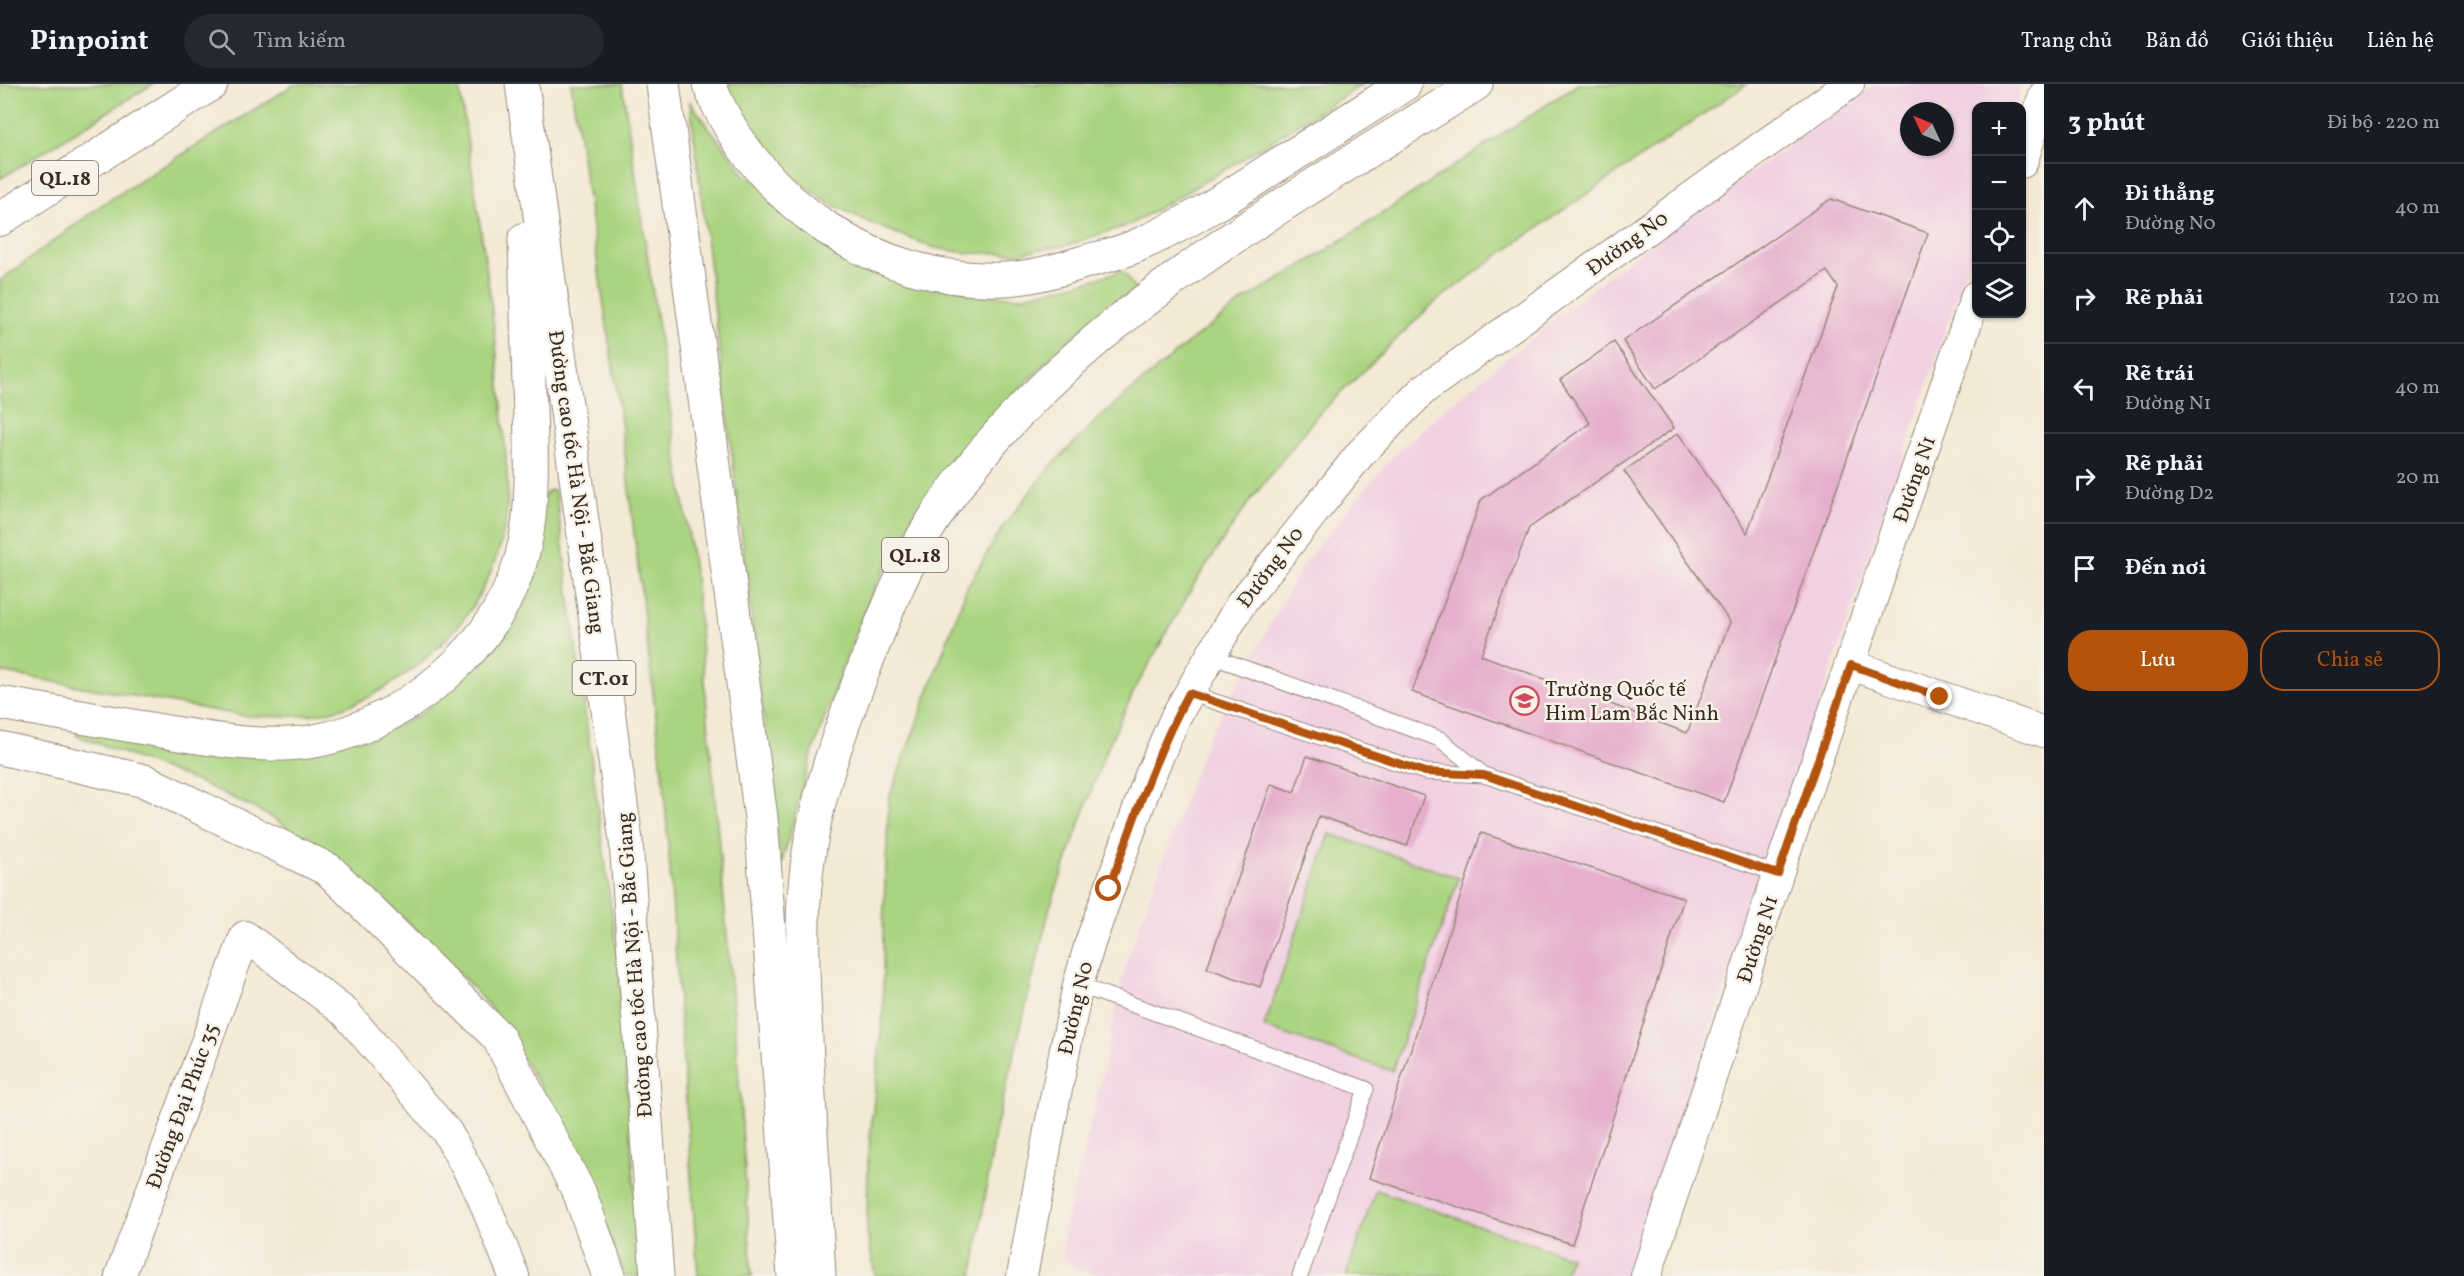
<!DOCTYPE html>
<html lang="vi">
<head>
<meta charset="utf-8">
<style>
  :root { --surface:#171b24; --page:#242831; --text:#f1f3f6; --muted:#9ea1a6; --line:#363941; --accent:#b45309 }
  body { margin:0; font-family:Vollkorn,serif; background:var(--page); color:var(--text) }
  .controls { position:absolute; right:18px; top:18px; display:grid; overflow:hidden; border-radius:12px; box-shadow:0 2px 4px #0004 }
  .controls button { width:54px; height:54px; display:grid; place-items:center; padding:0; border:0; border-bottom:2px solid var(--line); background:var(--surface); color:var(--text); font:30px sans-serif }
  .compass { position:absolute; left:1900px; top:18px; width:54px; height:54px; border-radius:50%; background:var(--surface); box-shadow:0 2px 4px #0004; rotate:314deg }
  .stop { position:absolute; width:18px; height:18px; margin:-14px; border:4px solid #b45309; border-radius:50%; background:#fff }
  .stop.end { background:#b45309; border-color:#fff; box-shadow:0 2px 6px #0008 }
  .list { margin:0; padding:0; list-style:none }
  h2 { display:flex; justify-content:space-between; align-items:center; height:78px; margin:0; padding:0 24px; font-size:26px }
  h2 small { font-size:20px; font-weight:400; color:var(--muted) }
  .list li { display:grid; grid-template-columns:39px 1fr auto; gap:18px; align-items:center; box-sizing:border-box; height:90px; padding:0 24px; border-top:2px solid var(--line) }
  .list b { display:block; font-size:22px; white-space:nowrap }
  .list p { margin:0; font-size:20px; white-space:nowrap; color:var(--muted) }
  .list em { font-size:20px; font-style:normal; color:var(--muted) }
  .actions { display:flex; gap:12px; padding:18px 24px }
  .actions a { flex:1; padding:14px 0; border:2px solid var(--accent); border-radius:24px; text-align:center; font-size:21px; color:var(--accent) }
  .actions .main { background:var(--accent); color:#fff }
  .icon { flex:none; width:33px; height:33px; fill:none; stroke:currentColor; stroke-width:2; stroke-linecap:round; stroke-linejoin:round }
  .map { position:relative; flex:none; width:2044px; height:1192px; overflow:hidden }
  header { display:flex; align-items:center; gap:36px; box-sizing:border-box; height:84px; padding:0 30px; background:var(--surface); border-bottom:2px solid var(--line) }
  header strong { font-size:28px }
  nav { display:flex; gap:33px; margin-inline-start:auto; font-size:21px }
  .search { width:420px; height:54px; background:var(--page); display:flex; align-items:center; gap:15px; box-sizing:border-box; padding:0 21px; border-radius:33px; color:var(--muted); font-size:22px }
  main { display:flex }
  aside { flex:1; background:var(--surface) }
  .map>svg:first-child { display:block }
  .built { fill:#f1d0e2; fill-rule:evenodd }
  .green { fill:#aad480; stroke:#727f4f; stroke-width:1.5 }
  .building { fill:#e6afcd }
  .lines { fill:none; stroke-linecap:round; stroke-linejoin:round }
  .service-casing { stroke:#988a7a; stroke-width:17 }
  .minor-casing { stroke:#988a7a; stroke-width:32 }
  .trunk-casing { stroke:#988a7a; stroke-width:35 }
  .motorway-casing { stroke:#988a7a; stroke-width:35 }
  .service { stroke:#fff; stroke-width:15 }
  .minor { stroke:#fff; stroke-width:30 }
  .trunk { stroke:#fff; stroke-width:33 }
  .motorway { stroke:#fff; stroke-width:33 }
  .route { stroke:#b45309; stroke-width:8 }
  .labels { text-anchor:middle; stroke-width:5; stroke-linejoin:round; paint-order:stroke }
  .shield { fill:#f7f3e8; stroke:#73665b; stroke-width:1.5 }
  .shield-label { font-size:20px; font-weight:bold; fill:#3b2a1e }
  .street-label { font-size:21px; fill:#3b2a1e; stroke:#f7f3e8 }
  .poi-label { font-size:21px; fill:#3b2a1e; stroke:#f7f3e8; text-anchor:start }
</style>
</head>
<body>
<header>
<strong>Pinpoint</strong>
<div class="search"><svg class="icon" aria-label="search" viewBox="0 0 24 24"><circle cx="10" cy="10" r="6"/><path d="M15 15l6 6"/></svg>Tìm kiếm</div>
<nav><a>Trang chủ</a><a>Bản đồ</a><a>Giới thiệu</a><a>Liên hệ</a></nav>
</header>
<main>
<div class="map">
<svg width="2044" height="1192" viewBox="0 0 2044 1192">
  <rect width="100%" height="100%" fill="#f7f3e8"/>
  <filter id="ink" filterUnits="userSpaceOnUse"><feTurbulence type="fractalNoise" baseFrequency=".0167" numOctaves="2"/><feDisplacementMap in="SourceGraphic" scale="12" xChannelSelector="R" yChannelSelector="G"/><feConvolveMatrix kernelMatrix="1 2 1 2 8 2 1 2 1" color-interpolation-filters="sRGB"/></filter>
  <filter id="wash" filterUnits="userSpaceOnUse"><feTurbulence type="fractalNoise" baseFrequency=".008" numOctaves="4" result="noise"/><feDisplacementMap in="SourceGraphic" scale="24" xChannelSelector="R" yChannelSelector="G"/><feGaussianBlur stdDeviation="1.35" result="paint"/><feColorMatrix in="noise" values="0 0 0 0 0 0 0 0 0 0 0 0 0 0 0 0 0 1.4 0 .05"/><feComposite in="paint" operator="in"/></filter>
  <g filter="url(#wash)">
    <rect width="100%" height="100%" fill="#f4e9d5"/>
    <path class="built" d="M1876 0H2019L2020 7 2018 22H1976V156L1627 1192H1103L1077 1185 1063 1175V1149L1094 1027 1126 879 1205 659 1303 480 1393 372 1453 318 1627 177ZM1909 27H1945V63H1909Z"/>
    <g class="green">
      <path d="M0 0H153L0 95Z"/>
      <path d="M295 0H459C475 112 495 224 503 337 505 371 511 408 505 441 499 474 483 510 463 536 434 573 380 614 335 626 306 634 274 633 245 632L0 588V197L103 120Z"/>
      <path d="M571 0H622L696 501 736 954 752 1192H698L664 701 620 330Z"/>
      <path d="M724 0H1363L1231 82 1131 140 1068 161 1019 169H967L935 164 875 141 825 117 794 94 730 15Z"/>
      <path d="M1578 0H1747L1510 163 1434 219 1317 332 1246 422 1196 497 1134 607 1105 669 1050 823 995 1048 973 1192H875L867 1148 868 1073 883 931V843L889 714 967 503 1002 444 1049 384 1098 335 1183 263 1243 217 1324 168Z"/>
      <path d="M690 18 745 91 967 209 1020 213 1089 197 1120 187 1126 191 1135 206 1076 249 987 338 923 419 877 498 840 590 811 673 781 782Z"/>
      <path d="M550 406 554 407 556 411 618 875 641 1192H625L588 1097 560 1034 489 922 439 866 381 813 320 763 268 731 208 702 76 651 78 646 369 655 418 632 456 599 545 410Z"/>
      <path d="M1330 750 1459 794 1392 987 1264 943Z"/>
      <path d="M1376 1106 1570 1173 1564 1192H1346Z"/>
    </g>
    <g id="blocks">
      <g class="building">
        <path d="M1831 115 1928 149 1724 718 1412 608 1481 416 1590 339 1560 296 1614 258 1674 344 1529 444 1481 571 1687 649 1730 538 1624 387 1678 349 1747 449 1838 203 1827 187 1655 305 1623 257Z"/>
        <path d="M1307 672 1424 712 1407 762 1319 732 1260 903 1207 884 1271 700 1294 708Z"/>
        <path d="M1481 749 1684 814 1572 1160 1369 1094Z"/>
      </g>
    </g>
  </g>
  <g filter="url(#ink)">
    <use href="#blocks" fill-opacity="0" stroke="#988a7a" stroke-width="1.5"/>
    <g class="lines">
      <defs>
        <g id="service">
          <path d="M1211 572 1440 655 1484 691"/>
          <path d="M1189 609 1425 688 1484 691 1778 790"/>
          <path d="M1078 901 1366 1005 1300 1192"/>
        </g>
        <g id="minor">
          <path d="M2022 79 2044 11"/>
          <path d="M1851 581 2044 648"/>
          <path d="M120 1192 245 852 346 929 447 1048 480 1108 514 1192"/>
          <path d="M1022 1192 1054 1020 1078 901 1090 859 1149 694 1176 632 1240 521 1361 369 1423 306 1849 0"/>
          <path d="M1646 1192 1778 790 1976 212"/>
        </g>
        <path id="trunk" d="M0 135 211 0"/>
        <g id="motorway">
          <path d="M522 0 626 757 657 1192"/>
          <path d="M663 0 761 734 794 1192"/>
          <path d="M709 0C732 59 776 111 828 145 879 179 943 198 1005 195 1031 194 1059 186 1084 178 1102 173 1120 169 1136 162 1185 141 1230 112 1274 83 1318 56 1361 28 1405 0"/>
          <path d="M0 135 2 133"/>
          <path d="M0 619C52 628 104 637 156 646 204 654 260 665 309 658 365 649 420 617 459 578 499 538 523 491 529 434 533 391 531 347 529 304 528 254 526 204 525 155"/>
          <path d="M0 664 145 697 329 786 498 953 580 1110 609 1192"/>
          <path d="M819 1192C815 1120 811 1048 807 976 804 912 799 847 807 783 815 716 838 652 862 590 882 538 903 482 934 435 1058 242 1287 120 1476 0"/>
        </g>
      </defs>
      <use href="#service" class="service-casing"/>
      <use href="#minor" class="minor-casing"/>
      <use href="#trunk" class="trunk-casing"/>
      <use href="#motorway" class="motorway-casing"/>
      <use href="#service" class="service"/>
      <use href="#minor" class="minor"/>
      <use href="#trunk" class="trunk"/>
      <use href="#motorway" class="motorway"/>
    </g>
  </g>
  <g class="lines" filter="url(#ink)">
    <path class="route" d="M1109 805C1133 738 1155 671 1189 609L1425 688 1484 691 1778 790 1851 581 1940 613"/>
  </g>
  <defs>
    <symbol id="school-ring" viewBox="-11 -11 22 22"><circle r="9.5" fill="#f7f3e8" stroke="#d1495b" stroke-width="1.5"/><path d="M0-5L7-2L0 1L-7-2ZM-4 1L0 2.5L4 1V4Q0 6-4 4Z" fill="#d1495b"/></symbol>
  </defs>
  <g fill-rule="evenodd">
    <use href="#school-ring" x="1508" y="600" width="33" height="33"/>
  </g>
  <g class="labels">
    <g class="shield">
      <rect x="32" y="77" width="66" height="34" rx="4.5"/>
      <rect x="882" y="454" width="66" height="34" rx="4.5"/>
      <rect x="572.5" y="577" width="63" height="34" rx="4.5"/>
    </g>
    <g class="shield-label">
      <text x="65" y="101">QL.18</text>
      <text x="915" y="478">QL.18</text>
      <text x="604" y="601">CT.01</text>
    </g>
    <g class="street-label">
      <text transform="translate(1627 159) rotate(-36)" y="7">Đường N0</text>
      <text transform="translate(1914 395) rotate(-71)" y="7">Đường N1</text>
      <text transform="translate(577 398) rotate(82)" y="7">Đường cao tốc Hà Nội - Bắc Giang</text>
      <text transform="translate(1270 483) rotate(-53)" y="7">Đường N0</text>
      <text transform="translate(1757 855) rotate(-72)" y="7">Đường N1</text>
      <text transform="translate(634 881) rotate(-94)" y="7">Đường cao tốc Hà Nội - Bắc Giang</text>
      <text transform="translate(1075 924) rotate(-77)" y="7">Đường N0</text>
      <text transform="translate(182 1022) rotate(-70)" y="7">Đường Đại Phúc 35</text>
    </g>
    <g class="poi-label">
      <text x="1545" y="612">Trường Quốc tế<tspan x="1545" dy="24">Him Lam Bắc Ninh</tspan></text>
    </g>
  </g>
</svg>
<div class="controls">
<button>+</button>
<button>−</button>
<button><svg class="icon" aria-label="locate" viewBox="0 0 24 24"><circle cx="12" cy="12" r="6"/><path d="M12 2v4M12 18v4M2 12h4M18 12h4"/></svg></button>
<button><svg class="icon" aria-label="layers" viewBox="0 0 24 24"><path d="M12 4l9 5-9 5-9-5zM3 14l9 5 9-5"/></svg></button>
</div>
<svg class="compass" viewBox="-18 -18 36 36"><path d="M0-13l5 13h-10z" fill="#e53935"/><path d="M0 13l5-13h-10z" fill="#9ea1a6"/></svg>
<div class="stop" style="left:1109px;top:805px"></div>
<div class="stop end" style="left:1940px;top:613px"></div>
</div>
<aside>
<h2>3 phút<small>Đi bộ · 220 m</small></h2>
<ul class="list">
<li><svg class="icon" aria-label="ahead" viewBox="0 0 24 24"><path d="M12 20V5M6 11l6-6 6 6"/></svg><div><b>Đi thẳng</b><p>Đường N0</p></div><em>40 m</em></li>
<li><svg class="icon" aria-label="right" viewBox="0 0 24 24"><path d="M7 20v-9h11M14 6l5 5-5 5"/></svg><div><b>Rẽ phải</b></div><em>120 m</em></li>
<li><svg class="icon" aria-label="left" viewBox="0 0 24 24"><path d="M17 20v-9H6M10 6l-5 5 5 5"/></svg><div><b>Rẽ trái</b><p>Đường N1</p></div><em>40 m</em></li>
<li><svg class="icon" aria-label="right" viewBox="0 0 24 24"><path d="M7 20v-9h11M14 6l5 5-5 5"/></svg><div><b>Rẽ phải</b><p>Đường D2</p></div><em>20 m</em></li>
<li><svg class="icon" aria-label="arrive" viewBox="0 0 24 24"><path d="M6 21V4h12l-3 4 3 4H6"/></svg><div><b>Đến nơi</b></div></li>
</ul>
<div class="actions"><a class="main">Lưu</a><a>Chia sẻ</a></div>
</aside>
</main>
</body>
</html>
